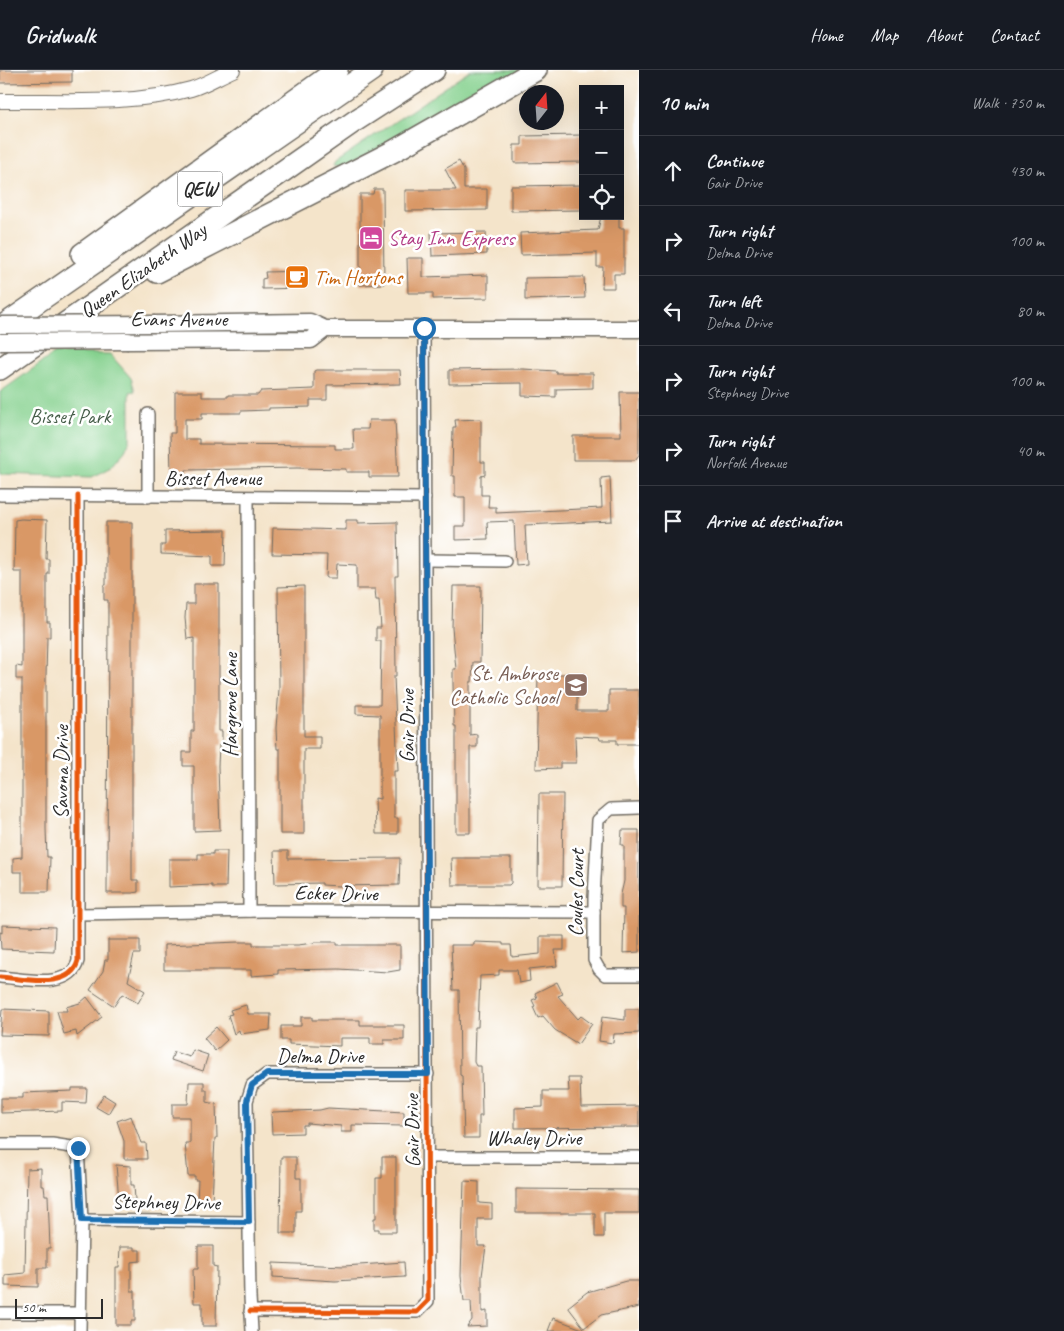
<!DOCTYPE html>
<html lang="en">
<head>
<meta charset="utf-8">
<style>
  :root { --surface:#171b24; --page:#242831; --text:#f1f3f6; --muted:#9ea1a6; --line:#363941 }
  body { margin:0; font-family:Caveat,sans-serif; background:var(--page); color:var(--text) }
  .controls { position:absolute; right:15px; top:15px; display:grid; overflow:hidden; border-radius:0px; box-shadow:0 5px 20px #0002 }
  .controls button { width:45px; height:45px; display:grid; place-items:center; padding:0; border:0; border-bottom:1px solid var(--line); background:var(--surface); color:var(--text); font:25px sans-serif }
  .compass { position:absolute; left:519px; top:15px; width:45px; height:45px; border-radius:50%; background:var(--surface); box-shadow:0 5px 20px #0002; rotate:17deg }
  .scale { position:absolute; left:15px; bottom:12px; width:88px; box-sizing:border-box; padding-left:5px; border:2px solid #2b2b2b; border-top:0; font-size:14px; line-height:18px; white-space:nowrap; color:#2b2b2b; -webkit-text-stroke:4px #fff; paint-order:stroke }
  .stop { position:absolute; width:15px; height:15px; margin:-11px; border:4px solid #1f6fb2; border-radius:50%; background:#fff }
  .stop.end { background:#1f6fb2; border-color:#fff; box-shadow:0 1px 5px #0008 }
  .list { margin:0; padding:0; list-style:none }
  h2 { display:flex; justify-content:space-between; align-items:center; height:65px; margin:0; padding:0 20px; font-size:21px }
  h2 small { font-size:16px; font-weight:400; color:var(--muted) }
  .list li { display:grid; grid-template-columns:32px 1fr auto; gap:15px; align-items:center; box-sizing:border-box; height:70px; padding:0 20px; border-top:1px solid var(--line) }
  .list b { display:block; font-size:19px; white-space:nowrap }
  .list p { margin:0; font-size:16px; white-space:nowrap; color:var(--muted) }
  .list em { font-size:16px; font-style:normal; color:var(--muted) }
  .icon { flex:none; width:28px; height:28px; fill:none; stroke:currentColor; stroke-width:2; stroke-linecap:round; stroke-linejoin:round }
  .map { position:relative; flex:none; width:639px; height:1261px; overflow:hidden }
  header { display:flex; align-items:center; gap:30px; box-sizing:border-box; height:70px; padding:0 25px; background:var(--surface); border-bottom:1px solid var(--line) }
  header strong { font-size:24px }
  nav { display:flex; gap:28px; margin-inline-start:auto; font-size:18px }
  main { display:flex }
  aside { flex:1; background:var(--surface) }
  .map>svg:first-child { display:block }
  .green { fill:#86d18f; stroke:#587e5d }
  .building { fill:#d99866 }
  .lines { fill:none; stroke-linecap:round; stroke-linejoin:round }
  .minor-casing { stroke:#716c63; stroke-width:14 }
  .tertiary-casing { stroke:#716c63; stroke-width:16 }
  .secondary-casing { stroke:#716c63; stroke-width:19 }
  .motorway-casing { stroke:#716c63; stroke-width:24 }
  .minor { stroke:#fff; stroke-width:11 }
  .tertiary { stroke:#fff; stroke-width:14 }
  .secondary { stroke:#fff; stroke-width:16 }
  .motorway { stroke:#fff; stroke-width:21 }
  .secondary-bridge-casing { stroke:#716c63; stroke-width:19; stroke-linecap:butt }
  .secondary-bridge { stroke:#fff; stroke-width:16 }
  .cycleway-casing { stroke:#fff; stroke-width:8 }
  .cycleway { stroke:#e8590c; stroke-width:5 }
  .route { stroke:#1f6fb2; stroke-width:6 }
  .labels { text-anchor:middle; stroke-width:5; stroke-linejoin:round; paint-order:stroke }
  .shield { fill:#fff; stroke:#6b6b6b; stroke-width:1 }
  .shield-label { font-size:20px; font-weight:bold; fill:#2b2b2b }
  .hotel-label { font-size:21px; fill:#b23c85; stroke:#fff; text-anchor:start }
  .street-label { font-size:21px; fill:#2b2b2b; stroke:#fff }
  .food-label { font-size:21px; fill:#c56008; stroke:#fff; text-anchor:start }
  .park-label { font-size:21px; fill:#465d49; stroke:#fff }
  .education-label { font-size:21px; fill:#785e54; stroke:#fff; text-anchor:end }
</style>
</head>
<body>
<header>
<strong>Gridwalk</strong>
<nav><a>Home</a><a>Map</a><a>About</a><a>Contact</a></nav>
</header>
<main>
<div class="map">
<svg width="639" height="1261" viewBox="0 0 639 1261">
  <rect width="100%" height="100%" fill="#fff"/>
  <filter id="ink" filterUnits="userSpaceOnUse"><feTurbulence type="fractalNoise" baseFrequency=".02" numOctaves="2"/><feDisplacementMap in="SourceGraphic" scale="10" xChannelSelector="R" yChannelSelector="G"/><feConvolveMatrix kernelMatrix="1 2 1 2 8 2 1 2 1" color-interpolation-filters="sRGB"/></filter>
  <filter id="wash" filterUnits="userSpaceOnUse"><feTurbulence type="fractalNoise" baseFrequency=".0096" numOctaves="4" result="noise"/><feDisplacementMap in="SourceGraphic" scale="20" xChannelSelector="R" yChannelSelector="G"/><feGaussianBlur stdDeviation="1.12" result="paint"/><feColorMatrix in="noise" values="0 0 0 0 0 0 0 0 0 0 0 0 0 0 0 0 0 1.4 0 .05"/><feComposite in="paint" operator="in"/></filter>
  <g filter="url(#wash)">
    <rect width="100%" height="100%" fill="#f4e4ca"/>
    <g class="green">
      <path d="M471 0H522L342 98 333 96 335 92Z"/>
      <path d="M55 283 110 284 131 308 135 321 130 322V370L125 381 111 397 92 407 0 404V322Z"/>
    </g>
    <g id="blocks">
      <g class="building">
        <path d="M0 0H72V12L0 13Z"/>
        <path d="M583 65V92L514 93V75H522V66Z"/>
        <path d="M459 91 464 100V119H487V140L405 141V120H456L445 99Z"/>
        <path d="M583 115V140L511 141V116Z"/>
        <path d="M374 119H383L384 214 360 215V124H373Z"/>
        <path d="M601 146H619V158H624V204H614V218H602L603 197H597V183L521 185 520 163 598 160Z"/>
        <path d="M486 162 487 184 432 186 431 163Z"/>
        <path d="M407 188H423V207L488 205V228L433 229V223H408Z"/>
        <path d="M305 201 306 218 262 219V209L266 208 265 202Z"/>
        <path d="M584 207 585 228 525 230V208Z"/>
        <path d="M523 299 556 301V303H593V318L556 319V327L522 326V313L449 314V300Z"/>
        <path d="M316 300H400L401 314 327 315V330H310V337L269 338V340L241 341V343H202V349H185V369H199V374L335 375V379H354L353 359H368L369 350H395L398 407H369V402H346V399L297 398 186 400V403H171L170 363H175V322H202V327H228V325H258L261 321 314 319V301Z"/>
        <path d="M620 322H639V385L635 390H573V366H621Z"/>
        <path d="M481 349V392H485V405L481 406V425H489L488 437H496V443L602 438 601 408 610 407 612 451 525 455 527 494 516 495 514 451 487 452 488 469 455 470V456H465V427H455V406H452L453 357H456L455 350Z"/>
        <path d="M21 449 47 450 46 489H49V504H47V552H50V567H47L46 606V759L47 787H50L49 822H22V802H13V788L22 787V609H16V596L22 597V502H14L15 450Z"/>
        <path d="M346 450H358V453L397 452 398 506H395L396 606H394L398 701H394V748H398V764H376L375 728 380 729V645L356 644V635H380L381 571H376V558H381L379 530H376L375 519H357V495L337 494 336 508H326L327 485 272 484 273 458 346 460Z"/>
        <path d="M106 452H132V810H138V822L132 823H107L108 530H104V515H106Z"/>
        <path d="M226 460 225 496H212V486L161 484V475H165V461Z"/>
        <path d="M194 514H219V661H222V675H219L218 696 220 760 194 761V696H183V682H191V661H194V568L187 569 185 548 186 534H194Z"/>
        <path d="M304 516V666H320V679H304V764H280V679H277L276 658 279 619 278 517Z"/>
        <path d="M453 516H481L480 592H473L472 612H470V665L477 664V677H470V763H456V656H454L453 613V599H456L452 558Z"/>
        <path d="M538 604H577V641H609V620H639V674H617V670H600L599 667 575 666 576 693H560V698L536 699Z"/>
        <path d="M539 724H563L562 816H538Z"/>
        <path d="M622 760H639V882L623 883 624 838H621V824L624 811V775H621Z"/>
        <path d="M213 781H227L226 817H212V815L169 817V789H198V784H213Z"/>
        <path d="M274 781H288V789L400 788 399 815 339 816 322 815V813L275 814Z"/>
        <path d="M451 788H511V813L509 815H452Z"/>
        <path d="M2 855 55 857 54 881 1 879 0 862 2 863Z"/>
        <path d="M540 866H564V880H555L557 896 529 899 530 911 519 913 517 900H499V905L480 906 478 957H475L474 992 476 996H481L482 1046H479V1068H464L462 1006 460 1005 459 920H453L451 875H474V872L503 873V875H511L512 887 540 884Z"/>
        <path d="M108 870H140V884H134L128 911 145 921 138 933 122 924 114 936 90 920 103 901 105 890H108Z"/>
        <path d="M239 872H253V875H298L314 873V872H337V875H400V900L388 902 339 899 278 900V904L251 906V900H164V875Z"/>
        <path d="M557 912 563 924 558 926 578 949 581 946 592 954 578 974 555 960 543 946 538 948 533 937 535 936 532 930 537 928 535 923Z"/>
        <path d="M87 927 102 947 77 966 76 961 64 964 57 941H67L66 937 80 933Z"/>
        <path d="M246 935 248 944H271L270 960 240 964 239 960 234 964 228 945 232 944 230 940Z"/>
        <path d="M2 939 49 941V966L0 965Z"/>
        <path d="M625 939H639V963L614 964 613 973 599 971 602 947 625 950Z"/>
        <path d="M301 947H312V950H360V955H404V970H384V974H370V968H340V976L289 974V970H281V956H301Z"/>
        <path d="M216 957 227 970 215 981 204 968Z"/>
        <path d="M193 980 208 985 203 1001 171 990 174 982 190 987Z"/>
        <path d="M568 1008H580L581 1037 639 1036V1057L515 1058V1038L543 1037V1021H569Z"/>
        <path d="M189 1012H204V1020H207V1032L216 1034 217 1068H215L212 1131H197L198 1110H195V1106H188L185 1073H190V1047H172V1034H188Z"/>
        <path d="M72 1018H87L86 1033 62 1032V1041L1 1043V1028H23V1023L72 1021Z"/>
        <path d="M104 1025 115 1032 108 1044 96 1037Z"/>
        <path d="M328 1038 404 1042V1056L352 1055V1062H341V1056L307 1053V1055H303V1063L272 1064 271 1044 273 1042 320 1040Z"/>
        <path d="M131 1046 141 1073H146L147 1089H124V1071L117 1051Z"/>
        <path d="M281 1087H296V1108H301V1141H296V1163H280Z"/>
        <path d="M382 1087H396V1162H379V1159H374V1148H376V1108H382Z"/>
        <path d="M116 1095 131 1096V1115H134L135 1130H119Z"/>
        <path d="M41 1098V1116H44L45 1125H48L50 1178H47V1198H38V1217L5 1216V1205L25 1203 27 1099Z"/>
        <path d="M464 1111 479 1112V1133L492 1134V1149H478V1176H486L482 1206V1242L487 1241V1256L467 1257 472 1250 471 1231H464L461 1206Z"/>
        <path d="M516 1119 639 1120V1143H604V1167H595V1143H516Z"/>
        <path d="M198 1176H213V1196L217 1197 216 1256H202V1233H194L193 1199H198Z"/>
        <path d="M120 1177H134V1180H140V1191L131 1192V1221H135V1251H131V1255H116V1197H119Z"/>
        <path d="M404 1192 405 1207 335 1211 273 1207V1193L344 1196Z"/>
        <path d="M626 1211H639V1237L601 1245 584 1258 568 1237 587 1222Z"/>
        <path d="M553 1248 585 1260V1261H548Z"/>
      </g>
    </g>
  </g>
  <g filter="url(#ink)">
    <use href="#blocks" fill-opacity="0" stroke="#716c63" stroke-width="1"/>
    <g class="lines">
      <defs>
        <g id="minor">
          <path d="M0 425 425 428"/>
          <path d="M148 427V344"/>
          <path d="M248 428 249 841"/>
          <path d="M426 490 505 491"/>
          <path d="M639 738 611 739 598 750 594 828V890L599 899 605 905H639"/>
          <path d="M78 844 263 841 594 842"/>
          <path d="M0 907C22 908 70 921 78 891V426"/>
          <path d="M0 1074H52L78 1078 82 1150 80 1261"/>
          <path d="M429 1087H639"/>
          <path d="M82 1150 249 1152"/>
          <path d="M250 1241 417 1242 428 1231 424 259"/>
          <path d="M0 1243H80"/>
          <path d="M252 1261 250 1227 247 1031 252 1015 267 1004H428"/>
        </g>
        <path id="tertiary" d="M0 31C62 30 130 36 191 19 205 15 219 6 233 0"/>
        <g id="secondary">
          <path d="M155 254 310 252 325 259H639"/>
          <path d="M128 271 311 270 325 259"/>
        </g>
        <g id="motorway">
          <path d="M82 184 337 0"/>
          <path d="M157 202 394 81 536 0"/>
          <path d="M0 258 372 0"/>
          <path d="M0 299 355 51 434 0"/>
        </g>
      </defs>
      <use href="#minor" class="minor-casing"/>
      <use href="#tertiary" class="tertiary-casing"/>
      <use href="#secondary" class="secondary-casing"/>
      <use href="#motorway" class="motorway-casing"/>
      <use href="#minor" class="minor"/>
      <use href="#tertiary" class="tertiary"/>
      <use href="#secondary" class="secondary"/>
      <use href="#motorway" class="motorway"/>
      <defs>
        <g id="secondary-bridge">
          <path d="M0 255 155 254"/>
          <path d="M0 272 128 271"/>
        </g>
      </defs>
      <use href="#secondary-bridge" class="secondary-bridge-casing"/>
      <use href="#secondary-bridge" class="secondary-bridge"/>
      <defs>
        <g id="cycleway">
          <path d="M0 907C22 908 70 921 78 891V426"/>
          <path d="M250 1241 417 1242 428 1231 424 259"/>
        </g>
      </defs>
      <use href="#cycleway" class="cycleway-casing"/>
      <use href="#cycleway" class="cycleway"/>
    </g>
  </g>
  <g class="lines" filter="url(#ink)">
    <path class="route" d="M78 1078 82 1150 249 1152 247 1031 252 1015 267 1004H428C425 756 426 507 424 258"/>
  </g>
  <defs>
    <symbol id="hotel-square" viewBox="-11 -11 22 22"><rect x="-9" y="-9" width="18" height="18" rx="4" fill="#d1479c" stroke="#fff"/><path d="M-6-4.5h1.5V1H6V5H4.5V3h-9V5H-6ZM-4 0a1.8 1.8 0 1 1 3.6 0ZM.5 0V-2.5h3Q6-2.5 6 0Z" fill="#fff"/></symbol>
    <symbol id="cafe-square" viewBox="-11 -11 22 22"><rect x="-9" y="-9" width="18" height="18" rx="4" fill="#e8710a" stroke="#fff"/><path d="M-5.5-4.5H6V0H3Q3 3.5 0 3.5H-2.5Q-5.5 3.5-5.5 0ZM3-3.2v2h1.7v-2ZM-6 4.5H4V6H-6Z" fill="#fff"/></symbol>
    <symbol id="school-square" viewBox="-11 -11 22 22"><rect x="-9" y="-9" width="18" height="18" rx="4" fill="#8d6e63" stroke="#fff"/><path d="M0-5L7-2L0 1L-7-2ZM-4 1L0 2.5L4 1V4Q0 6-4 4Z" fill="#fff"/></symbol>
  </defs>
  <g fill-rule="evenodd">
    <use href="#hotel-square" x="357" y="154" width="28" height="28"/>
    <use href="#cafe-square" x="283" y="193" width="28" height="28"/>
    <use href="#school-square" x="562" y="601" width="28" height="28"/>
  </g>
  <g class="labels">
    <rect class="shield" x="177.5" y="101.5" width="45" height="35" rx="4"/>
    <g class="shield-label">
      <text x="200" y="126">QEW</text>
    </g>
    <g class="hotel-label">
      <text x="388" y="175">Stay Inn Express</text>
    </g>
    <g class="street-label">
      <text transform="translate(143 200) rotate(-35)" y="7">Queen Elizabeth Way</text>
      <text x="179" y="256">Evans Avenue</text>
      <text x="213" y="415">Bisset Avenue</text>
      <text transform="translate(230 635) rotate(-90)" y="7">Hargrove Lane</text>
      <text transform="translate(407 656) rotate(-90)" y="7">Gair Drive</text>
      <text transform="translate(61 702) rotate(-90)" y="7">Savona Drive</text>
      <text transform="translate(336 823) rotate(1)" y="7">Ecker Drive</text>
      <text transform="translate(576 823) rotate(-89)" y="7">Coules Court</text>
      <text x="320" y="993">Delma Drive</text>
      <text transform="translate(412 1061) rotate(-91)" y="7">Gair Drive</text>
      <text x="534" y="1075">Whaley Drive</text>
      <text transform="translate(166 1132) rotate(1)" y="7">Stephney Drive</text>
    </g>
    <g class="food-label">
      <text x="314" y="214">Tim Hortons</text>
    </g>
    <g class="park-label">
      <text x="70" y="353">Bisset Park</text>
    </g>
    <g class="education-label">
      <text x="558" y="610">St. Ambrose<tspan x="558" dy="24">Catholic School</tspan></text>
    </g>
  </g>
</svg>
<div class="controls">
<button>+</button>
<button>−</button>
<button><svg class="icon" aria-label="locate" viewBox="0 0 24 24"><circle cx="12" cy="12" r="6"/><path d="M12 2v4M12 18v4M2 12h4M18 12h4"/></svg></button>
</div>
<svg class="compass" viewBox="-18 -18 36 36"><path d="M0-13l5 13h-10z" fill="#e53935"/><path d="M0 13l5-13h-10z" fill="#9ea1a6"/></svg>
<div class="scale">50 m</div>
<div class="stop" style="left:424px;top:258px"></div>
<div class="stop end" style="left:78px;top:1078px"></div>
</div>
<aside>
<h2>10 min<small>Walk · 750 m</small></h2>
<ul class="list">
<li><svg class="icon" aria-label="ahead" viewBox="0 0 24 24"><path d="M12 20V5M6 11l6-6 6 6"/></svg><div><b>Continue</b><p>Gair Drive</p></div><em>430 m</em></li>
<li><svg class="icon" aria-label="right" viewBox="0 0 24 24"><path d="M7 20v-9h11M14 6l5 5-5 5"/></svg><div><b>Turn right</b><p>Delma Drive</p></div><em>100 m</em></li>
<li><svg class="icon" aria-label="left" viewBox="0 0 24 24"><path d="M17 20v-9H6M10 6l-5 5 5 5"/></svg><div><b>Turn left</b><p>Delma Drive</p></div><em>80 m</em></li>
<li><svg class="icon" aria-label="right" viewBox="0 0 24 24"><path d="M7 20v-9h11M14 6l5 5-5 5"/></svg><div><b>Turn right</b><p>Stephney Drive</p></div><em>100 m</em></li>
<li><svg class="icon" aria-label="right" viewBox="0 0 24 24"><path d="M7 20v-9h11M14 6l5 5-5 5"/></svg><div><b>Turn right</b><p>Norfolk Avenue</p></div><em>40 m</em></li>
<li><svg class="icon" aria-label="arrive" viewBox="0 0 24 24"><path d="M6 21V4h12l-3 4 3 4H6"/></svg><div><b>Arrive at destination</b></div></li>
</ul>
</aside>
</main>
</body>
</html>
